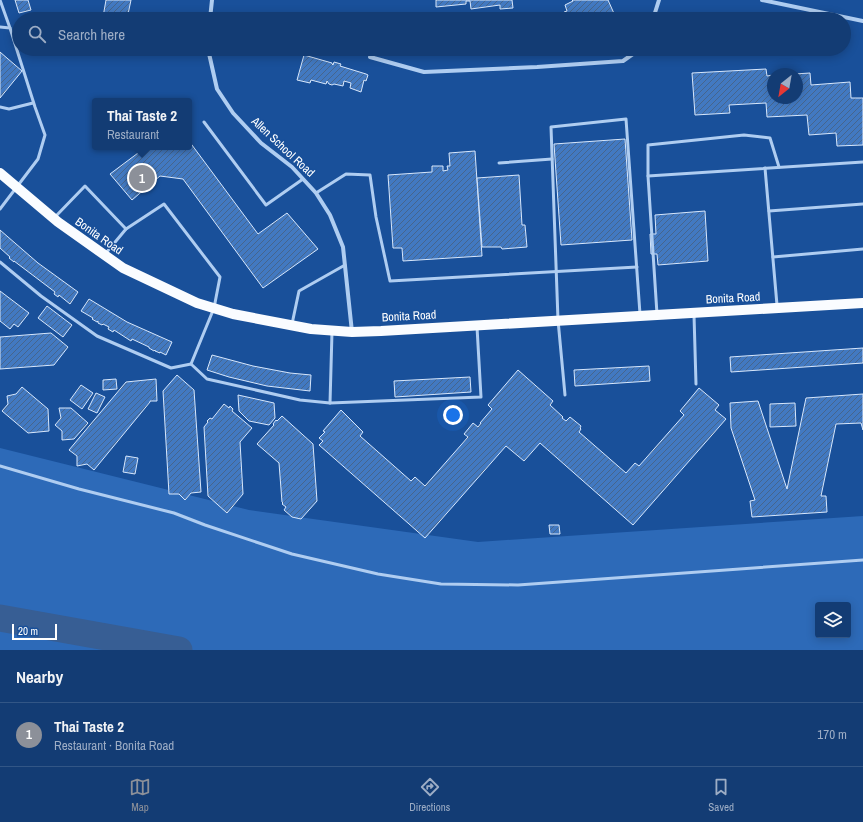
<!DOCTYPE html>
<html lang="en">
<head>
<meta charset="utf-8">
<style>
  :root { --surface:#133c74; --page:#1c4379; --text:#f1f3f6; --muted:#9dadc5; --line:#325686; --accent:#8c9099 }
  body { margin:0; font-family:"Archivo Narrow",sans-serif; background:var(--page); color:var(--text) }
  .controls { position:absolute; right:12px; bottom:12px; display:grid; overflow:hidden; border-radius:4px; box-shadow:0 2px 10px #0003 }
  .controls button { width:36px; height:36px; display:grid; place-items:center; padding:0; border:0; border-bottom:1px solid var(--line); background:var(--surface); color:var(--text); font:20px sans-serif }
  .compass { position:absolute; left:767px; top:68px; width:36px; height:36px; border-radius:50%; background:var(--surface); box-shadow:0 2px 10px #0003; rotate:211deg }
  .scale { position:absolute; left:12px; bottom:10px; width:45px; box-sizing:border-box; padding-left:4px; border:2px solid #fff; border-top:0; font-size:11px; line-height:14px; white-space:nowrap; color:#fff; -webkit-text-stroke:3px #19509a; paint-order:stroke }
  .you { position:absolute; left:453px; top:415px; width:14px; height:14px; margin:-10px; border:3px solid #fff; border-radius:50%; background:#1a73e8; box-shadow:0 0 0 6px #1a73e833 }
  .badge { display:grid; place-items:center; width:26px; height:26px; border-radius:50%; background:var(--accent); color:#fff; font-size:13px; font-weight:700 }
  .pin { position:absolute; translate:-50% -50%; border:2px solid #fff; box-shadow:0 1px 4px #0006 }
  .popup { position:absolute; left:92px; top:98px; width:100px; height:52px; box-sizing:border-box; display:grid; place-content:center; border-radius:4px; background:var(--surface); filter:drop-shadow(0 1px 3px #0005); font-size:13px; white-space:nowrap; color:var(--muted) }
  .popup b { font-size:15px; color:var(--text) }
  .popup::after { content:''; position:absolute; left:50%; top:100%; margin-left:-8px; border:8px solid transparent; border-top-color:var(--surface) }
  .list { margin:0; padding:0; list-style:none }
  h2 { display:flex; justify-content:space-between; align-items:center; height:52px; margin:0; padding:0 16px; font-size:17px }
  h2 small { font-size:13px; font-weight:400; color:var(--muted) }
  .list li { display:grid; grid-template-columns:26px 1fr auto; gap:12px; align-items:center; box-sizing:border-box; height:64px; padding:0 16px; border-top:1px solid var(--line) }
  .list b { display:block; font-size:15px; white-space:nowrap }
  .list p { margin:0; font-size:13px; white-space:nowrap; color:var(--muted) }
  .list em { font-size:13px; font-style:normal; color:var(--muted) }
  .icon { flex:none; width:22px; height:22px; fill:none; stroke:currentColor; stroke-width:2; stroke-linecap:round; stroke-linejoin:round }
  .map { position:relative; flex:none; width:863px; height:650px; overflow:hidden }
  .search { position:absolute; background:var(--surface); box-shadow:0 2px 10px #0003; left:12px; right:12px; top:12px; height:44px; display:flex; align-items:center; gap:10px; box-sizing:border-box; padding:0 14px; border-radius:22px; color:var(--muted); font-size:15px }
  .sheet { height:116px; background:var(--surface) }
  nav { display:flex; justify-content:space-around; align-items:center; box-sizing:border-box; height:56px; border-top:1px solid var(--line); background:var(--surface); font-size:11px; color:var(--muted) }
  nav a { display:grid; justify-items:center; gap:2px }
  nav .on { color:var(--accent) }
  .map>svg:first-child { display:block }
  .green { fill:#2d6ab8; fill-rule:evenodd }
  .lines { fill:none; stroke-linecap:round; stroke-linejoin:round }
  .river { stroke:#375e94; stroke-width:27 }
  .building { fill:url(#building-hatch); stroke:#d7e7fc }
  .lane { stroke:#afcdf1; stroke-width:3 }
  .street { stroke:#afcdf1; stroke-width:4 }
  .primary { stroke:#fafcff; stroke-width:10 }
  .labels { text-anchor:middle; stroke-width:3; stroke-linejoin:round; paint-order:stroke }
  .street-label { font-size:12px; fill:#fff; stroke:#19509a }
</style>
</head>
<body>
<div class="map">
<svg width="863" height="650" viewBox="0 0 863 650">
  <defs>
    <pattern id="building-hatch" width="6" height="6" patternUnits="userSpaceOnUse"><rect width="6" height="6" fill="#4279c1"/><path d="M-1 1l2-2M0 6l6-6M5 7l2-2" fill="none" stroke="#46658c"/></pattern>
  </defs>
  <rect width="100%" height="100%" fill="#19509a"/>
  <path class="green" d="M0 448 249 510 478 542 863 516V650H0ZM818 605H848V635H818Z"/>
  <g class="lines">
    <path class="river" d="M0 618 179 650"/>
  </g>
  <g class="building">
    <path d="M15 0H28L31 10 19 13Z"/>
    <path d="M106 0H131L127 19H111L103 17Z"/>
    <path d="M436 0H512L513 8 500 9V5L471 9 470 1H466V4L436 7Z"/>
    <path d="M572 0H608L616 18 613 19H567L564 12 567 11 565 5 573 1Z"/>
    <path d="M0 52 22 71 0 98Z"/>
    <path d="M304 55 332 63V64L333 65 334 62 341 64 340 66 366 74 368 75 366 81 364 80 361 92 350 88 351 83 344 81 343 86 334 84 332 85 329 84 327 81 326 84 311 80 310 83 297 80Z"/>
    <path d="M766 69 767 76 773 75V98H797V74H794L810 73 811 85 850 82 851 98H863V145L837 146 836 133 809 135 807 115 767 117 766 103 729 105 730 113 695 115 692 73Z"/>
    <path d="M625 139 632 240 561 245 554 144Z"/>
    <path d="M189 141 258 234 287 213 318 249 263 288 183 179 160 176 132 200 110 174 146 147H189Z"/>
    <path d="M475 151 482 256 403 261 402 248H393L388 175 432 172V166H443V171L448 170 447 166H450L449 153Z"/>
    <path d="M519 175 522 225H525L527 247 502 249 501 247H482L477 178Z"/>
    <path d="M705 211 708 261 658 265 657 254H651L650 234H656L655 215Z"/>
    <path d="M0 230 38 263 78 292 70 304 59 295 58 297 54 294 55 292 14 261V262L9 258 10 257 0 248Z"/>
    <path d="M0 291 29 313 18 327 14 324 10 329 0 321Z"/>
    <path d="M89 299 127 322 172 342 166 355 160 352V353L155 351V350L154 351 149 348V347L132 339 131 341 114 330 113 332 108 329 109 327 103 324 102 325 98 323V321L97 322 92 319 93 318 81 311Z"/>
    <path d="M47 306 72 325 63 337 38 318Z"/>
    <path d="M51 333 68 347 54 365 0 369V337Z"/>
    <path d="M863 348V363L731 372 730 357Z"/>
    <path d="M212 355 253 366 290 373 311 375 310 391 267 386 229 377 207 370Z"/>
    <path d="M649 366 650 381 575 386 574 370Z"/>
    <path d="M518 370 553 401 550 405 563 417 562 418 566 421 570 417 581 426 580 428 581 429 579 432 626 473 635 463 639 466 684 415 680 411 699 388 719 405 715 410 726 419 633 525 540 443 524 461 506 446 425 538 319 445 323 441 319 438 325 432 323 431 341 410 363 432 360 436 411 481 415 477 425 486 468 437 464 434 473 423 478 427 481 423H480L492 409 488 405Z"/>
    <path d="M177 375 194 390 201 492 191 493 185 500 179 494H169L163 391Z"/>
    <path d="M470 377 471 392 395 397 394 381Z"/>
    <path d="M116 379 117 389 103 390V380Z"/>
    <path d="M156 379 157 401H150V402L94 470 87 464 77 466V456L69 450 126 382Z"/>
    <path d="M81 385 93 393 82 409 70 400Z"/>
    <path d="M22 387 48 409 49 431 28 433 2 411 8 404 7 396 16 394Z"/>
    <path d="M96 393 105 397 97 413 88 409Z"/>
    <path d="M863 394V430L861 423 836 424 821 496H826L827 512 752 517 750 501 755 500 731 428 730 403 758 401 787 489 806 398Z"/>
    <path d="M238 395 274 403 275 418 269 425 249 421 239 411Z"/>
    <path d="M795 403 796 426 770 427V404Z"/>
    <path d="M224 404 229 408 230 406 233 409 232 411 252 428 240 442 243 494 227 513 208 496 204 427 208 422 207 421 210 418 212 419Z"/>
    <path d="M59 408H71L88 423 74 439 62 440V431L55 425 61 418Z"/>
    <path d="M282 416 313 444 317 501 301 519 292 517 284 510 286 507 282 504 283 503 282 502 279 463 257 444 274 425 273 424 276 420 277 421Z"/>
    <path d="M126 456 138 458 135 474 123 472Z"/>
    <path d="M549 525H559L560 534H550Z"/>
  </g>
  <g class="lines">
    <g class="lane">
      <path d="M0 0 10 28"/>
      <path d="M0 27 10 28 35 107 45 135 38 159 0 209"/>
      <path d="M0 107 9 109 33 103"/>
      <path d="M204 122 266 205 303 179"/>
      <path d="M499 163 552 159"/>
      <path d="M765 168 777 305"/>
      <path d="M648 176 863 162"/>
      <path d="M316 193 346 174 370 175 376 217 390 281 637 267"/>
      <path d="M769 211 863 204"/>
      <path d="M55 217 85 186 126 229"/>
      <path d="M106 253 126 229 164 204 220 277 214 308 191 364"/>
      <path d="M773 257 863 249"/>
      <path d="M0 262 41 296 97 336 171 368 191 364 207 379 300 400 330 403"/>
      <path d="M657 314 648 176V145L744 135 770 138 779 167"/>
      <path d="M694 315 696 384"/>
      <path d="M292 324 299 291 345 265"/>
      <path d="M332 332 330 403 481 397 477 327"/>
      <path d="M565 395 558 320 551 127 626 119 640 314"/>
      <path d="M0 466 79 489 174 513 205 525 292 554 378 574 441 584 518 585 863 560"/>
    </g>
    <g class="street">
      <path d="M762 0 863 21"/>
      <path d="M210 19 212 0"/>
      <path d="M653 19 659 0"/>
      <path d="M208 49 217 89 233 113 261 143 292 167 316 193 330 215 343 247 352 332"/>
      <path d="M370 57 424 72 537 67 623 61 640 49"/>
    </g>
    <path class="primary" d="M0 173 58 222 123 268 197 303 233 314 311 329 352 332 381 331 863 303"/>
  </g>
  <g class="labels">
    <g class="street-label">
      <text transform="translate(283 147) rotate(43)" y="4">Allen School Road</text>
      <text transform="translate(99 236) rotate(35)" y="4">Bonita Road</text>
      <text transform="translate(733 298) rotate(-3)" y="4">Bonita Road</text>
      <text transform="translate(409 316) rotate(-3)" y="4">Bonita Road</text>
    </g>
  </g>
</svg>
<div class="controls">
<button><svg class="icon" aria-label="layers" viewBox="0 0 24 24"><path d="M12 4l9 5-9 5-9-5zM3 14l9 5 9-5"/></svg></button>
</div>
<svg class="compass" viewBox="-18 -18 36 36"><path d="M0-13l5 13h-10z" fill="#e53935"/><path d="M0 13l5-13h-10z" fill="#9dadc5"/></svg>
<div class="scale">20 m</div>
<div class="you"></div>
<div class="pin badge" style="left:142px;top:178px">1</div>
<div class="popup"><b>Thai Taste 2</b>Restaurant</div>
<div class="search"><svg class="icon" aria-label="search" viewBox="0 0 24 24"><circle cx="10" cy="10" r="6"/><path d="M15 15l6 6"/></svg>Search here</div>
</div>
<section class="sheet">
<h2>Nearby<small></small></h2>
<ul class="list">
<li><span class="badge">1</span><div><b>Thai Taste 2</b><p>Restaurant · Bonita Road</p></div><em>170 m</em></li>
</ul>
</section>
<nav>
<a class="on"><svg class="icon" aria-label="map" viewBox="0 0 24 24"><path d="M3 6l6-2 6 2 6-2v14l-6 2-6-2-6 2zM9 4v14M15 6v14"/></svg>Map</a>
<a><svg class="icon" aria-label="directions" viewBox="0 0 24 24"><path d="M12 3l9 9-9 9-9-9zM9 14v-3h6M13 9l2 2-2 2"/></svg>Directions</a>
<a><svg class="icon" aria-label="saved" viewBox="0 0 24 24"><path d="M7 4h10v16l-5-4-5 4z"/></svg>Saved</a>
</nav>
</body>
</html>
